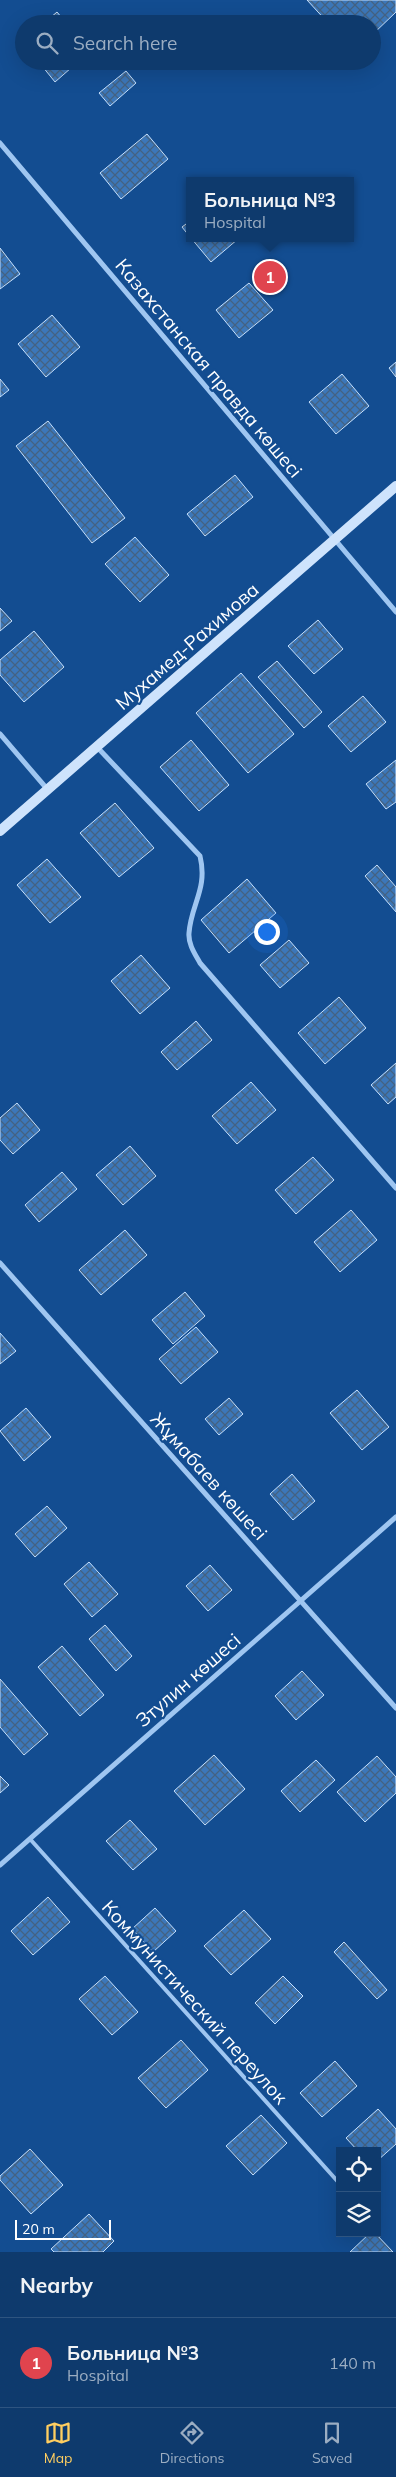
<!DOCTYPE html>
<html lang="en">
<head>
<meta charset="utf-8">
<style>
  :root { --surface:#0e3a6d; --page:#1c4575; --text:#f1f3f6; --muted:#9badc2; --line:#2e5480; --accent:#ffce60 }
  body { margin:0; font-family:Mulish,sans-serif; background:var(--page); color:var(--text) }
  .controls { position:absolute; right:15px; bottom:15px; display:grid; overflow:hidden; border-radius:0px; box-shadow:0 5px 20px #0002 }
  .controls button { width:45px; height:45px; display:grid; place-items:center; padding:0; border:0; border-bottom:1px solid var(--line); background:var(--surface); color:var(--text); font:25px sans-serif }
  .scale { position:absolute; left:15px; bottom:12px; width:96px; box-sizing:border-box; padding-left:5px; border:2px solid #fff; border-top:0; font-size:14px; line-height:18px; white-space:nowrap; color:#fff; -webkit-text-stroke:4px #134d91; paint-order:stroke }
  .you { position:absolute; left:266px; top:931px; width:18px; height:18px; margin:-12px; border:4px solid #fff; border-radius:50%; background:#1a73e8; box-shadow:0 0 0 8px #1a73e833 }
  .badge { display:grid; place-items:center; width:32px; height:32px; border-radius:50%; background:var(--accent); color:#fff; font-size:16px; font-weight:700 }
  .pin { position:absolute; translate:-50% -50%; border:2px solid #fff; box-shadow:0 1px 5px #0006 }
  .popup { position:absolute; left:186px; top:177px; width:168px; height:65px; box-sizing:border-box; display:grid; place-content:center; border-radius:0px; background:var(--surface); filter:drop-shadow(0 1px 4px #0005); font-size:16px; white-space:nowrap; color:var(--muted) }
  .popup b { font-size:19px; color:var(--text) }
  .popup::after { content:''; position:absolute; left:50%; top:100%; margin-left:-10px; border:10px solid transparent; border-top-color:var(--surface) }
  .list { margin:0; padding:0; list-style:none }
  h2 { display:flex; justify-content:space-between; align-items:center; height:65px; margin:0; padding:0 20px; font-size:21px }
  h2 small { font-size:16px; font-weight:400; color:var(--muted) }
  .list li { display:grid; grid-template-columns:32px 1fr auto; gap:15px; align-items:center; box-sizing:border-box; height:90px; padding:0 20px; border-top:1px solid var(--line) }
  .list b { display:block; font-size:19px; white-space:nowrap }
  .list p { margin:0; font-size:16px; white-space:nowrap; color:var(--muted) }
  .list em { font-size:16px; font-style:normal; color:var(--muted) }
  .icon { flex:none; width:28px; height:28px; fill:none; stroke:currentColor; stroke-width:2; stroke-linecap:round; stroke-linejoin:round }
  .map { position:relative; flex:none; width:396px; height:2252px; overflow:hidden }
  .search { position:absolute; background:var(--surface); box-shadow:0 5px 20px #0002; left:15px; right:15px; top:15px; height:55px; display:flex; align-items:center; gap:12px; box-sizing:border-box; padding:0 18px; border-radius:28px; color:var(--muted); font-size:19px }
  .sheet { height:155px; background:var(--surface) }
  nav { display:flex; justify-content:space-around; align-items:center; box-sizing:border-box; height:70px; border-top:1px solid var(--line); background:var(--surface); font-size:14px; color:var(--muted) }
  nav a { display:grid; justify-items:center; gap:2px }
  nav .on { color:var(--accent) }
  .map>svg:first-child { display:block }
  .building { fill:url(#building-cross-hatch); stroke:#c6e0fc }
  .lines { fill:none; stroke-linecap:round; stroke-linejoin:round }
  .lane { stroke:#9fc6f1; stroke-width:4 }
  .street { stroke:#9fc6f1; stroke-width:5 }
  .secondary { stroke:#cee3fc; stroke-width:10 }
  .labels { text-anchor:middle; stroke-width:4.5; stroke-linejoin:round; paint-order:stroke }
  .street-label { font-size:19px; fill:#fff; stroke:#134d91 }
</style>
</head>
<body>
<div class="map">
<svg width="396" height="2252" viewBox="0 0 396 2252">
  <defs>
    <pattern id="building-cross-hatch" width="8" height="8" patternUnits="userSpaceOnUse" patternTransform="scale(1.25)"><rect width="8" height="8" fill="#3c77b9"/><path d="M0 0l8 8M0 8l8-8" fill="none" stroke="#446282"/></pattern>
  </defs>
  <rect width="100%" height="100%" fill="#134d91"/>
  <g class="building">
    <path d="M307 0H396V12L372 35V24H329Z"/>
    <path d="M57 12 67 24H43Z"/>
    <path d="M38 61H79L55 82Z"/>
    <path d="M126 71 136 83 110 106 99 93Z"/>
    <path d="M147 134 168 159 121 199 100 173Z"/>
    <path d="M190 221V237L182 227Z"/>
    <path d="M191 238H237L238 239 211 262Z"/>
    <path d="M0 248 20 274 0 289Z"/>
    <path d="M249 283 273 310 239 338 216 310Z"/>
    <path d="M52 315 80 347 46 377 18 344Z"/>
    <path d="M396 362V377L389 368Z"/>
    <path d="M342 374 369 406 336 434 309 402Z"/>
    <path d="M0 379 9 390 0 397Z"/>
    <path d="M48 421 125 518 92 543 16 446Z"/>
    <path d="M235 475 253 497 205 536 187 514Z"/>
    <path d="M135 537 169 575 140 602 105 564Z"/>
    <path d="M0 608 12 621 0 631Z"/>
    <path d="M318 620 343 649 314 674 288 646Z"/>
    <path d="M34 631 64 667 24 702 0 675V660Z"/>
    <path d="M277 661 322 712 304 728 258 677Z"/>
    <path d="M241 673 294 734 248 773 196 713Z"/>
    <path d="M363 696 386 722 351 752 328 726Z"/>
    <path d="M191 740 229 785 199 811 160 767Z"/>
    <path d="M396 760V802L386 809 366 784Z"/>
    <path d="M115 803 154 848 119 877 80 833Z"/>
    <path d="M47 859 81 897 50 923 17 885Z"/>
    <path d="M377 865 396 887V912L365 876Z"/>
    <path d="M247 879 276 913 229 953 201 920Z"/>
    <path d="M289 940 309 963 280 988 260 965Z"/>
    <path d="M141 955 170 988 140 1014 111 981Z"/>
    <path d="M339 997 366 1028 325 1064 298 1033Z"/>
    <path d="M196 1021 212 1040 177 1070 161 1052Z"/>
    <path d="M396 1063V1097L388 1104 371 1085Z"/>
    <path d="M251 1082 276 1110 237 1144 212 1116Z"/>
    <path d="M17 1103 40 1130 13 1154 0 1140V1118Z"/>
    <path d="M130 1146 156 1176 123 1205 96 1175Z"/>
    <path d="M313 1157 334 1180 296 1214 275 1190Z"/>
    <path d="M62 1172 77 1189 39 1222 25 1205Z"/>
    <path d="M351 1210 377 1240 340 1272 314 1242Z"/>
    <path d="M125 1230 147 1255 101 1295 79 1270Z"/>
    <path d="M185 1292 205 1316 173 1344 152 1320Z"/>
    <path d="M196 1327 218 1352 181 1384 159 1359Z"/>
    <path d="M0 1333 16 1351 0 1364Z"/>
    <path d="M357 1390 389 1427 362 1450 330 1413Z"/>
    <path d="M229 1398 243 1414 219 1435 205 1419Z"/>
    <path d="M26 1408 51 1437 24 1461 0 1431Z"/>
    <path d="M292 1474 315 1501 293 1520 270 1494Z"/>
    <path d="M47 1506 67 1528 35 1557 15 1534Z"/>
    <path d="M89 1562 118 1594 92 1617 64 1584Z"/>
    <path d="M210 1565 232 1590 208 1611 186 1586Z"/>
    <path d="M105 1625 132 1656 116 1671 89 1639Z"/>
    <path d="M62 1646 104 1695 80 1716 38 1667Z"/>
    <path d="M302 1671 324 1695 296 1720 275 1696Z"/>
    <path d="M0 1679 48 1734 24 1755 0 1727Z"/>
    <path d="M214 1755 245 1789 205 1825 174 1791Z"/>
    <path d="M377 1756 396 1777V1793L365 1822 337 1792Z"/>
    <path d="M316 1760 335 1780 300 1812 281 1791Z"/>
    <path d="M0 1776 9 1785 0 1793Z"/>
    <path d="M130 1820 157 1849 133 1870 106 1841Z"/>
    <path d="M48 1897 70 1922 33 1955 11 1931Z"/>
    <path d="M155 1908 176 1931 153 1952 132 1929Z"/>
    <path d="M244 1910 271 1939 231 1975 204 1946Z"/>
    <path d="M344 1942 387 1990 377 1999 334 1952Z"/>
    <path d="M105 1976 138 2012 112 2035 79 1999Z"/>
    <path d="M283 1976 303 1996 275 2024 255 2003Z"/>
    <path d="M181 2040 208 2070 166 2108 138 2078Z"/>
    <path d="M335 2061 357 2086 322 2117 300 2093Z"/>
    <path d="M378 2109 396 2129V2144L377 2161V2151H358L346 2138Z"/>
    <path d="M261 2115 287 2143 253 2175 226 2146Z"/>
    <path d="M30 2149 63 2185 31 2214 0 2180V2176Z"/>
    <path d="M89 2214 114 2241 103 2252H54L51 2249Z"/>
    <path d="M370 2233H375L393 2252H350Z"/>
  </g>
  <g class="lines">
    <path class="lane" d="M30 1839 340 2184"/>
    <g class="street">
      <path d="M0 143 396 612"/>
      <path d="M0 734 48 790"/>
      <path d="M97 747 200 856C208 889 191 904 189 933 188 944 195 954 200 963L396 1188"/>
      <path d="M0 1263 396 1708"/>
      <path d="M0 1865 396 1517"/>
    </g>
    <path class="secondary" d="M0 831 396 486"/>
  </g>
  <g class="labels">
    <g class="street-label">
      <text transform="translate(209 368) rotate(50)" y="7">Казахстанская правда көшесі</text>
      <text transform="translate(187 646) rotate(-41)" y="7">Мухамед-Рахимова</text>
      <text transform="translate(209 1476) rotate(48)" y="7">Жұмабаев көшесі</text>
      <text transform="translate(188 1680) rotate(-41)" y="7">Зтулин көшесі</text>
      <text transform="translate(195 2002) rotate(48)" y="7">Коммунистический переулок</text>
    </g>
  </g>
</svg>
<div class="controls">
<button><svg class="icon" aria-label="locate" viewBox="0 0 24 24"><circle cx="12" cy="12" r="6"/><path d="M12 2v4M12 18v4M2 12h4M18 12h4"/></svg></button>
<button><svg class="icon" aria-label="layers" viewBox="0 0 24 24"><path d="M12 4l9 5-9 5-9-5zM3 14l9 5 9-5"/></svg></button>
</div>
<div class="scale">20 m</div>
<div class="you"></div>
<div class="pin badge" style="left:270px;top:277px;background:#e0444e">1</div>
<div class="popup"><b>Больница №3</b>Hospital</div>
<div class="search"><svg class="icon" aria-label="search" viewBox="0 0 24 24"><circle cx="10" cy="10" r="6"/><path d="M15 15l6 6"/></svg>Search here</div>
</div>
<section class="sheet">
<h2>Nearby<small></small></h2>
<ul class="list">
<li><span class="badge" style="background:#e0444e">1</span><div><b>Больница №3</b><p>Hospital</p></div><em>140 m</em></li>
</ul>
</section>
<nav>
<a class="on"><svg class="icon" aria-label="map" viewBox="0 0 24 24"><path d="M3 6l6-2 6 2 6-2v14l-6 2-6-2-6 2zM9 4v14M15 6v14"/></svg>Map</a>
<a><svg class="icon" aria-label="directions" viewBox="0 0 24 24"><path d="M12 3l9 9-9 9-9-9zM9 14v-3h6M13 9l2 2-2 2"/></svg>Directions</a>
<a><svg class="icon" aria-label="saved" viewBox="0 0 24 24"><path d="M7 4h10v16l-5-4-5 4z"/></svg>Saved</a>
</nav>
</body>
</html>
